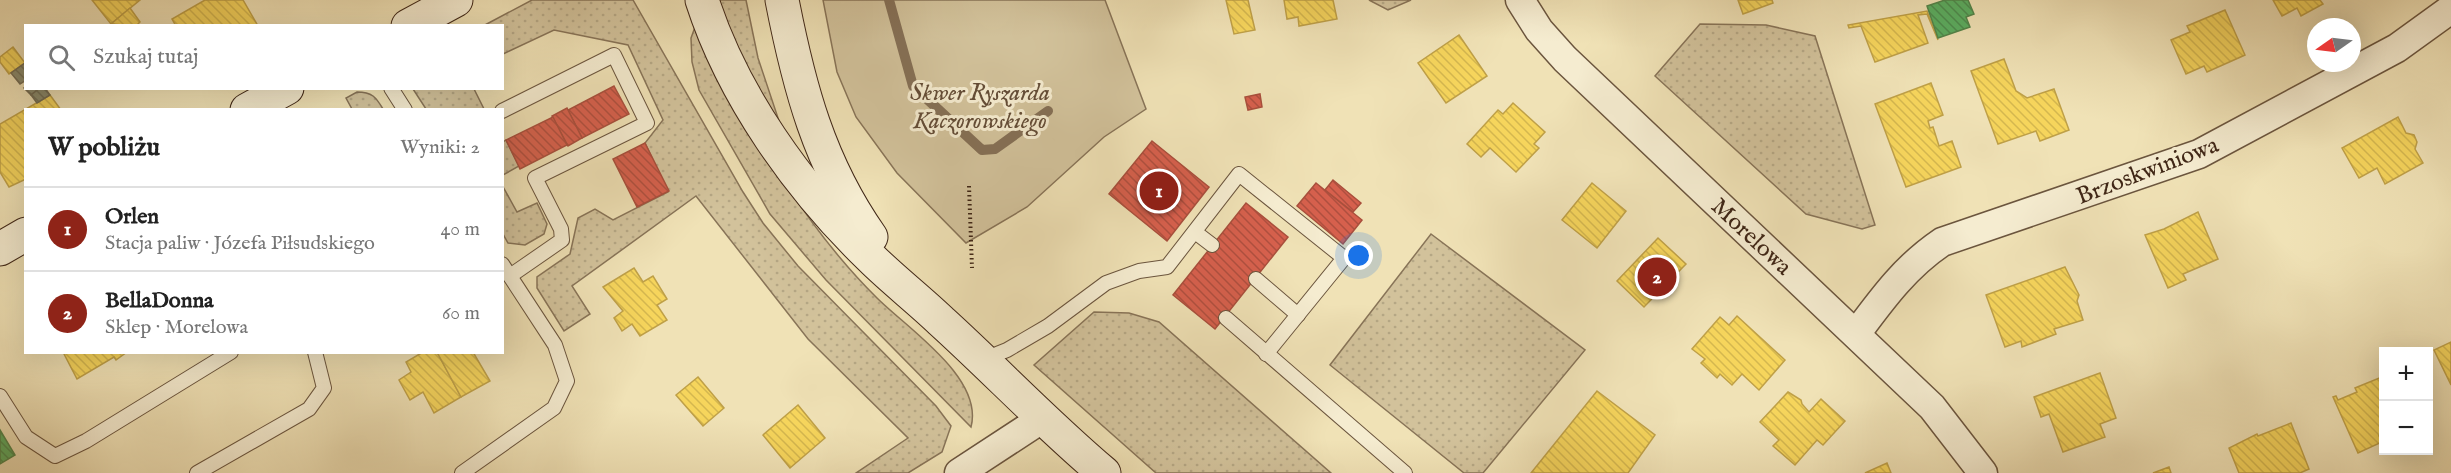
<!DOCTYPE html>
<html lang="pl">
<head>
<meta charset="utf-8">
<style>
  :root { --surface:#fff; --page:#f6f6f6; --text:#222; --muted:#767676; --line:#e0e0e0; --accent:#8f2418 }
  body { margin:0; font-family:"IM FELL English",serif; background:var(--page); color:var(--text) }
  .controls { position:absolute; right:18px; bottom:18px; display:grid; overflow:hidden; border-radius:0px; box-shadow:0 6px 24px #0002 }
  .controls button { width:54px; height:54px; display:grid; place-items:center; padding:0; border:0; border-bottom:2px solid var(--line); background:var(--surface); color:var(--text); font:30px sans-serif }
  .compass { position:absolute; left:2307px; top:18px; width:54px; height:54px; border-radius:50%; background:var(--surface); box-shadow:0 6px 24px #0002; rotate:256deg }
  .you { position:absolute; left:1359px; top:256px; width:21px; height:21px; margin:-15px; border:4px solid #fff; border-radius:50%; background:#1a73e8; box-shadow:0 0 0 9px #1a73e833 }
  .badge { display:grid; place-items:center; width:39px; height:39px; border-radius:50%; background:var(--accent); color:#fff; font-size:20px; font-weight:700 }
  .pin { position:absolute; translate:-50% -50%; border:3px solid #fff; box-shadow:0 2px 6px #0006 }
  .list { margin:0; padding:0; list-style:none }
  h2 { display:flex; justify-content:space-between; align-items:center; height:78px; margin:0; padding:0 24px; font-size:26px }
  h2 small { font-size:20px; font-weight:400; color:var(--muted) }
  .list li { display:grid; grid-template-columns:39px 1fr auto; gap:18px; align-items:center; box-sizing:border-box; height:84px; padding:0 24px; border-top:2px solid var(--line) }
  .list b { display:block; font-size:22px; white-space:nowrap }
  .list p { margin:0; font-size:20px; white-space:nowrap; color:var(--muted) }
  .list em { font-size:20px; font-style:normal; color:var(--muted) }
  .icon { flex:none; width:33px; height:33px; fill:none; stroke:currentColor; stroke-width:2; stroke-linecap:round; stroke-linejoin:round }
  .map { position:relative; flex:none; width:2451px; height:473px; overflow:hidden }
  .search { position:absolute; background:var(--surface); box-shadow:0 6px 24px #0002; left:24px; top:24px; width:480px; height:66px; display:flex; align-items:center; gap:15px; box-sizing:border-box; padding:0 21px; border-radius:0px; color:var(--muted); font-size:22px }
  .panel { position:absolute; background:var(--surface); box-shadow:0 6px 24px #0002; left:24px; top:108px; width:480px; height:246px; border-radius:0px }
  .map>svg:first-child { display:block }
  .grass { fill:url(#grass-dots); stroke:#887458; stroke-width:1.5 }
  .park { fill:#d2c29b; stroke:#887458; stroke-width:1.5 }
  .homes { fill:url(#homes-back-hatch); stroke:#bfa047; stroke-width:1.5 }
  .shops { fill:url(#shops-back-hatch); stroke:#a94f3c; stroke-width:1.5 }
  .public { fill:url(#public-back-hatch); stroke:#52854a; stroke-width:1.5 }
  .industry { fill:url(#industry-back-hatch); stroke:#756d54; stroke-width:1.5 }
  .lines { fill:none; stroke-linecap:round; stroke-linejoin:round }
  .stream { stroke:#857056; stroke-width:10 }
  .lane-casing { stroke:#6b553e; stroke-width:16 }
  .street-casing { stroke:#6b553e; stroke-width:31 }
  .secondary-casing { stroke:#3f2616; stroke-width:35 }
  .path { stroke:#3f2616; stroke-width:4; stroke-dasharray:1.5 3; stroke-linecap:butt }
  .lane { stroke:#f5ecd0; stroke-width:14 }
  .street { stroke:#f5ecd0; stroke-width:28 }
  .secondary { stroke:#f5ecd0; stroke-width:33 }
  .labels { text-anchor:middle; stroke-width:6; stroke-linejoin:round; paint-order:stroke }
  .park-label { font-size:24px; font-style:italic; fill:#644d37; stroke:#f5ecd0 }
  .street-label { font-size:24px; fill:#3f2616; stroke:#f5ecd0 }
</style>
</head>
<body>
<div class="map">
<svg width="2451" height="473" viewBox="0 0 2451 473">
  <defs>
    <pattern id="grass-dots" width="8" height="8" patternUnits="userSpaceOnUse" patternTransform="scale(1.5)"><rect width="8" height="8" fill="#d2c29b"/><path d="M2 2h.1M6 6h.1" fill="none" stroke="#b5a785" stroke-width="1.8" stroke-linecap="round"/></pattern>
    <pattern id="homes-back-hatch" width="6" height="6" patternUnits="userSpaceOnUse" patternTransform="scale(1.5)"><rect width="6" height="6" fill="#f6d55c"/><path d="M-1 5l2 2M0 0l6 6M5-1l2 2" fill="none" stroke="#d4b74f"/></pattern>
    <pattern id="shops-back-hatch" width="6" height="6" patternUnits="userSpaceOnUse" patternTransform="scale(1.5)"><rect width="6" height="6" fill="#d6604d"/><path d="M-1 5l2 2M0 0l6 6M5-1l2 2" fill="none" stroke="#af4f3f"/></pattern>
    <pattern id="public-back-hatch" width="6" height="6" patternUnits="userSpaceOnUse" patternTransform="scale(1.5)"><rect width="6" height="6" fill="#5aae61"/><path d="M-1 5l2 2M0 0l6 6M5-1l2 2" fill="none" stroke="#4c8d4f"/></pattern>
    <pattern id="industry-back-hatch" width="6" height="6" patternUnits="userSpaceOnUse" patternTransform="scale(1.5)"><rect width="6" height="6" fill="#8c8c6e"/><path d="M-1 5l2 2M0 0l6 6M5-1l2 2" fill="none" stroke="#747259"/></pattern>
  </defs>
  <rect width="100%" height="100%" fill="#f0e2b6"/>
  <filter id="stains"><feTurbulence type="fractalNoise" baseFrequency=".00333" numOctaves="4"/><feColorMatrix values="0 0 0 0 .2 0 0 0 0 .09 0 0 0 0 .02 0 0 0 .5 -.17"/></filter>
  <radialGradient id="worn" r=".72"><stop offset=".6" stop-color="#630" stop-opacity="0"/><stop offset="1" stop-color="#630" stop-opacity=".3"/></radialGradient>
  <g class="grass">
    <path d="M532 0H633L743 192 763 223 798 266 936 406 951 426 942 452 908 473H856L908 438 808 339 696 196 572 286 590 314 564 331 537 288V277L570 254 578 218 595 209 613 220 668 192 645 143 663 120 628 45 554 30 503 54 502 26H483Z"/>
    <path d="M717 0H746L758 58 791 157 749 85Z"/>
    <path d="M1369 0H1411L1388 10Z"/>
    <path d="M1700 24 1766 25 1815 36 1875 225 1862 229 1806 214 1655 76Z"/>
    <path d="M695 27C749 124 797 219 877 298 908 329 984 378 971 427L826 280 770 214 699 90 692 62 691 38Z"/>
    <path d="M413 89H474L484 109H426Z"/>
    <path d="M357 92C372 92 376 97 383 109H352L346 98Z"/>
    <path d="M506 140 519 166 503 175V142Z"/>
    <path d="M502 185 517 212 537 203 547 224 544 234 525 245 508 243 503 234Z"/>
    <path d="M1431 234 1585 350 1483 473H1464L1330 365Z"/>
    <path d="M1094 312 1129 313 1159 322 1331 473H1156L1034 365Z"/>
  </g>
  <path class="park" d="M823 0H1105L1146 109 1104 137 1027 207 966 243 897 173 856 117 837 72Z"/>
  <g class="homes">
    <path d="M92 0H140L111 24Z"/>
    <path d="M205 0H243L258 26H176L172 19Z"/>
    <path d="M1226 0H1248L1255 30 1234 34Z"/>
    <path d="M1284 0H1333L1337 19 1299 26 1298 17 1287 19Z"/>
    <path d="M1738 0H1772L1773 3 1743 14Z"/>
    <path d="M2273 0H2320L2323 4 2301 16 2297 8 2282 16Z"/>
    <path d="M130 8 140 22 136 26 111 24Z"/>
    <path d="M2225 10 2245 55 2207 72 2204 66 2186 74 2171 40 2190 32 2187 26Z"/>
    <path d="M1927 11 1938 40 1927 14 1918 15 1928 43 1875 62 1861 26 1849 28 1848 25Z"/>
    <path d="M1459 35 1487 76 1446 103 1418 63Z"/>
    <path d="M13 47 25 63 9 74 0 62V57Z"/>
    <path d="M2004 59 2016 91 2027 98 2054 89 2069 130 2040 141 2036 131 1998 144 1971 71Z"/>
    <path d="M1931 83 1943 115 1928 121 1930 128 1933 127 1939 146 1952 141 1961 167 1906 187 1875 104Z"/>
    <path d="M50 95 61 110H26V179L9 187 0 172V124Z"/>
    <path d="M1513 103 1545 132 1534 144 1539 148 1516 172 1490 148 1481 157 1467 144 1498 110 1503 114Z"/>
    <path d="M2398 117 2406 133 2414 135 2417 142 2415 149 2423 163 2385 184 2377 168 2359 178 2342 148Z"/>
    <path d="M1592 183 1626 211 1597 248 1562 220Z"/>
    <path d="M2198 212 2218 259 2183 274 2186 280 2168 288 2145 235 2164 229Z"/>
    <path d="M1658 238 1686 264 1644 307 1617 281Z"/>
    <path d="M2065 267 2079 295 2077 301 2083 320 2054 329 2056 334 2022 347 2021 341 2005 347 1986 295Z"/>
    <path d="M634 268 643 282 653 276 667 299 657 305 667 320 640 336 632 324 622 331 614 318 623 311 603 287Z"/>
    <path d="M1737 316 1785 360 1759 390 1742 374 1732 385 1720 374 1717 378 1701 363 1705 359 1692 349 1720 317 1729 325Z"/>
    <path d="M2451 342V385L2434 350Z"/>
    <path d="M63 352H127L116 360 114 357 77 379Z"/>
    <path d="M423 352H437L461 397 434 413 423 392 410 400 399 380 411 372 406 362Z"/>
    <path d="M437 352H473L490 381 461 397Z"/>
    <path d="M2100 373 2116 418 2100 424 2105 437 2063 452 2049 414 2041 417 2034 397Z"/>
    <path d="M2384 376V434L2379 436 2382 442 2358 453 2333 397 2336 396 2338 400 2357 392 2355 388Z"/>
    <path d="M698 377 724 408 703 426 676 395Z"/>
    <path d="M1597 391 1655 435 1628 473H1531Z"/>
    <path d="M1788 392 1801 400 1802 404 1809 412 1821 399 1845 421 1823 445 1817 440 1795 465 1773 446 1779 440 1760 422Z"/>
    <path d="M798 405 825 438 790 468 763 435Z"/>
    <path d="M2291 423 2309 469 2300 473H2239L2229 448 2257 434 2258 436Z"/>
    <path d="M1887 463 1891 473H1865Z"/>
    <path d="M2169 467 2171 473H2153Z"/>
  </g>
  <g class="shops">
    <path d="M614 86 629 114 582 138 568 110Z"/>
    <path d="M1260 94 1262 107 1248 110 1245 97Z"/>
    <path d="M567 108 582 138 568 146 552 116Z"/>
    <path d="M553 117 567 145 520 169 506 140Z"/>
    <path d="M1152 141 1209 187 1167 241 1109 194Z"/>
    <path d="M645 143 669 191 637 207 613 159Z"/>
    <path d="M1333 180 1361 203 1353 212 1325 190Z"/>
    <path d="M1316 183 1362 220 1343 244 1297 206Z"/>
    <path d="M1246 203 1288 237 1215 329 1173 295Z"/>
  </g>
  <g class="public">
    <path d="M1945 0H1968L1974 14 1966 17 1970 27 1938 38 1927 6Z"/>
    <path d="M0 430 15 455 0 464Z"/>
  </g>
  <g class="industry">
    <path d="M25 63 26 80 20 84 11 73Z"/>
    <path d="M26 87V88H40L31 95 24 88Z"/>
    <path d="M40 88H45L50 95 37 103 31 95Z"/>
  </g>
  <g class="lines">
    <path class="stream" d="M889 0 913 86 982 150 995 149 1048 111"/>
    <defs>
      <g id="lane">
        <path d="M391 88 405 110"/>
        <path d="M502 111 614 55 647 123 535 178 561 229 562 240 510 276"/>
        <path d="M1195 232 1212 245"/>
        <path d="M1256 279 1298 315"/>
        <path d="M1226 318 1405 473"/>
        <path d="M982 360 1007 350 1048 326 1106 283 1139 271 1167 267 1239 174 1344 258 1266 354"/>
        <path d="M0 396 26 437 55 456 86 441 231 352"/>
        <path d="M197 473 309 409 324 388 315 352"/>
        <path d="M462 473 554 408 567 381 555 345 502 264"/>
      </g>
      <g id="street">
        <path d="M1520 0 1539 30 1565 59 1932 407 1983 473"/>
        <path d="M1856 334C1882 299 1905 267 1942 242L2199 154 2397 48 2451 9"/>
        <path d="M959 473 1043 418"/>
      </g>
      <g id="secondary">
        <path d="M702 0C733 96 798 187 870 257 892 279 918 299 941 321 996 371 1047 425 1104 473"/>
        <path d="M782 0C799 87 819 163 871 237"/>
        <path d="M408 26 456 0"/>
        <path d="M247 110 287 88"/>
        <path d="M0 249 26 234"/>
      </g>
    </defs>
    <use href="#lane" class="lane-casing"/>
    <use href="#street" class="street-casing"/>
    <use href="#secondary" class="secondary-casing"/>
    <path class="path" d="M969 186 972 268"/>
    <use href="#lane" class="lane"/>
    <use href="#street" class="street"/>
    <use href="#secondary" class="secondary"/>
  </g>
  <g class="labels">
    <g class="park-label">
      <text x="980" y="100">Skwer Ryszarda<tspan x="980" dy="28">Kaczorowskiego</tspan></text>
    </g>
    <g class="street-label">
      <text transform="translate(2147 170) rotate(-21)" y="8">Brzoskwiniowa</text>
      <text transform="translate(1752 236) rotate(43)" y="8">Morelowa</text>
    </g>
  </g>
  <rect width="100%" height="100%" filter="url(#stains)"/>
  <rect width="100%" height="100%" fill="url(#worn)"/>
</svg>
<div class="controls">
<button>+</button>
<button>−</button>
</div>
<svg class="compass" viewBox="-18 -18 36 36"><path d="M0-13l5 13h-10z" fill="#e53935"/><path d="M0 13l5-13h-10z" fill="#767676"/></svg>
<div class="you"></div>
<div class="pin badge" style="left:1159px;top:191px">1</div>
<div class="pin badge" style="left:1657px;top:277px">2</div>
<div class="search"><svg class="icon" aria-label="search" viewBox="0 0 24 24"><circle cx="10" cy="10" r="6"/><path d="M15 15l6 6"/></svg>Szukaj tutaj</div>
<section class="panel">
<h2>W pobliżu<small>Wyniki: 2</small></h2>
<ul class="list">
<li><span class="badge">1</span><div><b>Orlen</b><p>Stacja paliw · Józefa Piłsudskiego</p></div><em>40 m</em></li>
<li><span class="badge">2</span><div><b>BellaDonna</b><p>Sklep · Morelowa</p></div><em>60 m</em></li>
</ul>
</section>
</div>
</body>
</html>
